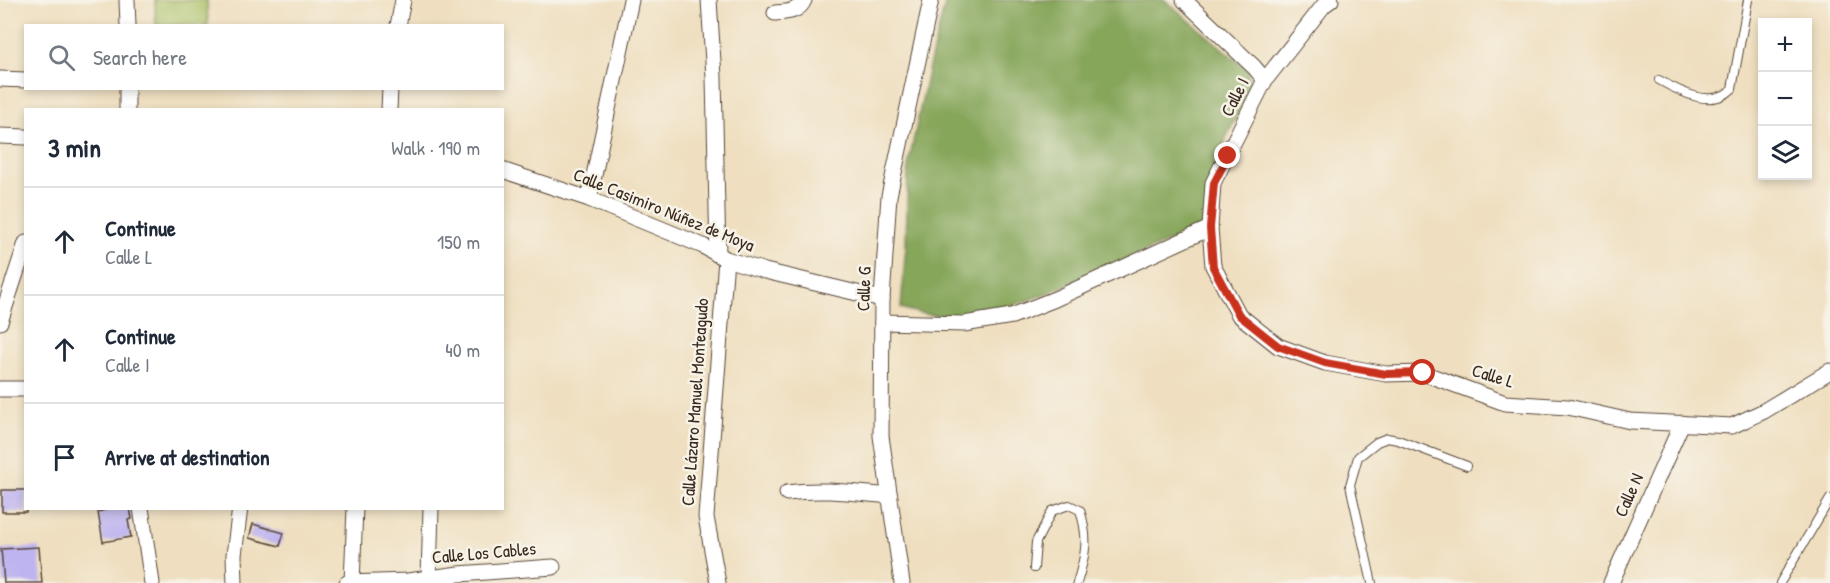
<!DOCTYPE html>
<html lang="en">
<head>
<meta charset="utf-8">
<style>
  :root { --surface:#fff; --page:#f2f2f3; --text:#1f2937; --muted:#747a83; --line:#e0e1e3 }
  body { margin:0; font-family:"Patrick Hand",sans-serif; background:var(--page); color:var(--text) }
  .controls { position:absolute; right:18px; top:18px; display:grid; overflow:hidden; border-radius:0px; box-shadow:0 3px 9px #0003 }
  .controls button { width:54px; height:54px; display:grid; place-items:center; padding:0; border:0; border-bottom:2px solid var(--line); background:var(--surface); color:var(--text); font:30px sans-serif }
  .stop { position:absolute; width:18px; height:18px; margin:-14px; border:4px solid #c8321e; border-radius:50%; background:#fff }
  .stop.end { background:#c8321e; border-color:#fff; box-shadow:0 2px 6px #0008 }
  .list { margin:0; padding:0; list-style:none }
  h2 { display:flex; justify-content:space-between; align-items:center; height:78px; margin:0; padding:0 24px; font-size:26px }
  h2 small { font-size:20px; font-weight:400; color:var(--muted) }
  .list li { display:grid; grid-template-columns:39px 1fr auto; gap:18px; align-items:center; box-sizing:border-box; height:108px; padding:0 24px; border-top:2px solid var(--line) }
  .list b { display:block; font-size:22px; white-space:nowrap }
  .list p { margin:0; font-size:20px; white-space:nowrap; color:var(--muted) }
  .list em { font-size:20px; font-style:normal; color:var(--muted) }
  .icon { flex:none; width:33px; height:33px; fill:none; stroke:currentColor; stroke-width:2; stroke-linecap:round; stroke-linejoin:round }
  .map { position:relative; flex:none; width:1830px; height:583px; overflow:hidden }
  .search { position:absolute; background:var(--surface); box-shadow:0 3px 9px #0003; left:24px; top:24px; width:480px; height:66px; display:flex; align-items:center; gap:15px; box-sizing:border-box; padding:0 21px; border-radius:0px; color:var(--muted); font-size:22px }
  .panel { position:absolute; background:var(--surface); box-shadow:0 3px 9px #0003; left:24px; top:108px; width:480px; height:402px; border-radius:0px }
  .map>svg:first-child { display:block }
  .green { fill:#a9c065; stroke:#727542; stroke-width:1.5 }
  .forest { fill:#86a65a; stroke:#60683c; stroke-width:1.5 }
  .building { fill:#beb4ef }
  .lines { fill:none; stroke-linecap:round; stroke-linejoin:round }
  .service-casing { stroke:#564536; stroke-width:10 }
  .minor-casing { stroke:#564536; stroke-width:17 }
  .service { stroke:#fff; stroke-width:8 }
  .minor { stroke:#fff; stroke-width:15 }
  .route { stroke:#c8321e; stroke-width:8 }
  .labels { text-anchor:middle; stroke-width:5; stroke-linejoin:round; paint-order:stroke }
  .street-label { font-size:18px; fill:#3b2a1e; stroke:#f7f3e8 }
</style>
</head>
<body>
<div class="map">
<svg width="1830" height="583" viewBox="0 0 1830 583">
  <rect width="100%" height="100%" fill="#f7f3e8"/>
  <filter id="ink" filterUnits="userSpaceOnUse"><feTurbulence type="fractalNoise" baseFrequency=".0167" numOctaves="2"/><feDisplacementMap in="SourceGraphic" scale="12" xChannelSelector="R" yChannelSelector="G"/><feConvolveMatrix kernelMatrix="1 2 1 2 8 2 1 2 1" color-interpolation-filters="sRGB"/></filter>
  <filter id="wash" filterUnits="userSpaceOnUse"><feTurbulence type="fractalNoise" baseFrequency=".008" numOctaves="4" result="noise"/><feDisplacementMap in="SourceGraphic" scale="24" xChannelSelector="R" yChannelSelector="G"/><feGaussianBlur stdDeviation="1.35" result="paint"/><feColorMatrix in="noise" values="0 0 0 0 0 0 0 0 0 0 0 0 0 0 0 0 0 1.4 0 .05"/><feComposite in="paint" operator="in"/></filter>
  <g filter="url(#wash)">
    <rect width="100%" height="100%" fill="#efdfc0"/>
    <path class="green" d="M155 0H207L208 25H156Z"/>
    <path class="forest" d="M946 0H1165L1248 70 1249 84 1242 106 1226 138 1211 178 1207 225C1173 240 1139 254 1105 269 1043 295 969 332 901 308L906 245 908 166 929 67Z"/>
    <g id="blocks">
      <g class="building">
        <rect x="2" y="490" width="24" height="22"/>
        <path d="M111 508H130L132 519 128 520 131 537 103 542 98 512Z"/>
        <path d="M253 524 284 533 280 546 249 538Z"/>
        <path d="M39 547 42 583H4L1 549Z"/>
      </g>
    </g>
  </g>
  <g filter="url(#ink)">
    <use href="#blocks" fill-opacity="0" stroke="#564536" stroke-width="1.5"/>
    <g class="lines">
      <defs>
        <g id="service">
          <path d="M1659 80C1680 92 1712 109 1732 89L1748 0"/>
          <path d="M1034 568 1036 542 1052 511 1069 505 1080 510C1089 539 1086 554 1077 583"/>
          <path d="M1372 583 1350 485 1358 457 1377 442 1387 438 1398 440 1467 466"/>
          <path d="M1780 583 1830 499"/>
        </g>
        <g id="minor">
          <path d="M127 0 128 26"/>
          <path d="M709 0 714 77 718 255"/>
          <path d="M1184 0 1254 67 1265 80"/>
          <path d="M1331 0 1324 5 1265 80 1213 183 1210 228 1213 266 1239 315 1278 346 1325 363 1386 374 1423 373 1505 403 1568 407 1630 421 1732 426 1764 411 1830 371"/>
          <path d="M775 13C787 12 799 12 804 0"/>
          <path d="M398 26 403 0"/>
          <path d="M0 79 26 80"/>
          <path d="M127 110V88"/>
          <path d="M389 110 390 88"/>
          <path d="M0 136 26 137"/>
          <path d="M502 170 589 199 703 246 726 259 765 271 882 299"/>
          <path d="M589 199 631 0"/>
          <path d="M0 322 26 243"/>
          <path d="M882 322 964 324 1012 316 1055 299 1210 228"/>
          <path d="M0 389H26"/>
          <path d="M787 493C821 488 855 493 890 496"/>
          <path d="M141 508 152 583"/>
          <path d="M429 578 431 508"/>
          <path d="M235 583 234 555 240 508"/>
          <path d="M347 583 408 581 459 574 553 567"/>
          <path d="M352 583 355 508"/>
          <path d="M718 583 706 517 726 259"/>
          <path d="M902 583 881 436 882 299 889 196 931 0"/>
          <path d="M1611 583 1682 423"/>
        </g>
      </defs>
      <use href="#service" class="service-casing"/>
      <use href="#minor" class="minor-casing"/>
      <use href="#service" class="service"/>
      <use href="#minor" class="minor"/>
    </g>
  </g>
  <g class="lines" filter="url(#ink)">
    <path class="route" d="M1228 156 1214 183 1210 228 1213 267 1239 315 1278 346 1325 363 1386 374 1423 373"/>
  </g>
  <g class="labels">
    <g class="street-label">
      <text transform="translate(1235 97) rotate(-63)" y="6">Calle I</text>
      <text transform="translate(664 210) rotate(22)" y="6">Calle Casimiro Núñez de Moya</text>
      <text transform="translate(864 289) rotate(-88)" y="6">Calle G</text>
      <text transform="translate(1493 376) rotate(17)" y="6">Calle L</text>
      <text transform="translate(695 402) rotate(-86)" y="6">Calle Lázaro Manuel Monteagudo</text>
      <text transform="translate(1629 495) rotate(-66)" y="6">Calle N</text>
      <text transform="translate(484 553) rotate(-5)" y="6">Calle Los Cables</text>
    </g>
  </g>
</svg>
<div class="controls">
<button>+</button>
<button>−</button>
<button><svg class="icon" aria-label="layers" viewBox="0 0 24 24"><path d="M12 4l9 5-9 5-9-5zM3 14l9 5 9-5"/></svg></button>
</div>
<div class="stop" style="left:1423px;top:373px"></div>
<div class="stop end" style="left:1228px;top:156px"></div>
<div class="search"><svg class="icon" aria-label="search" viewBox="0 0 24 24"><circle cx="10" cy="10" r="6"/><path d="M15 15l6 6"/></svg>Search here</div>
<section class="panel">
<h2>3 min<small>Walk · 190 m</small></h2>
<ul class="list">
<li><svg class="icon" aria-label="ahead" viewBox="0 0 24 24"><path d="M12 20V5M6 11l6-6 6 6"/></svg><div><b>Continue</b><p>Calle L</p></div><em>150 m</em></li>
<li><svg class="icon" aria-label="ahead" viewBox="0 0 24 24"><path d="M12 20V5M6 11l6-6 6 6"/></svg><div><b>Continue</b><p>Calle I</p></div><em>40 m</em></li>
<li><svg class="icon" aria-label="arrive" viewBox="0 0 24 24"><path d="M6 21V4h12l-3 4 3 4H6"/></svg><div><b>Arrive at destination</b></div></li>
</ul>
</section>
</div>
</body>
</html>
